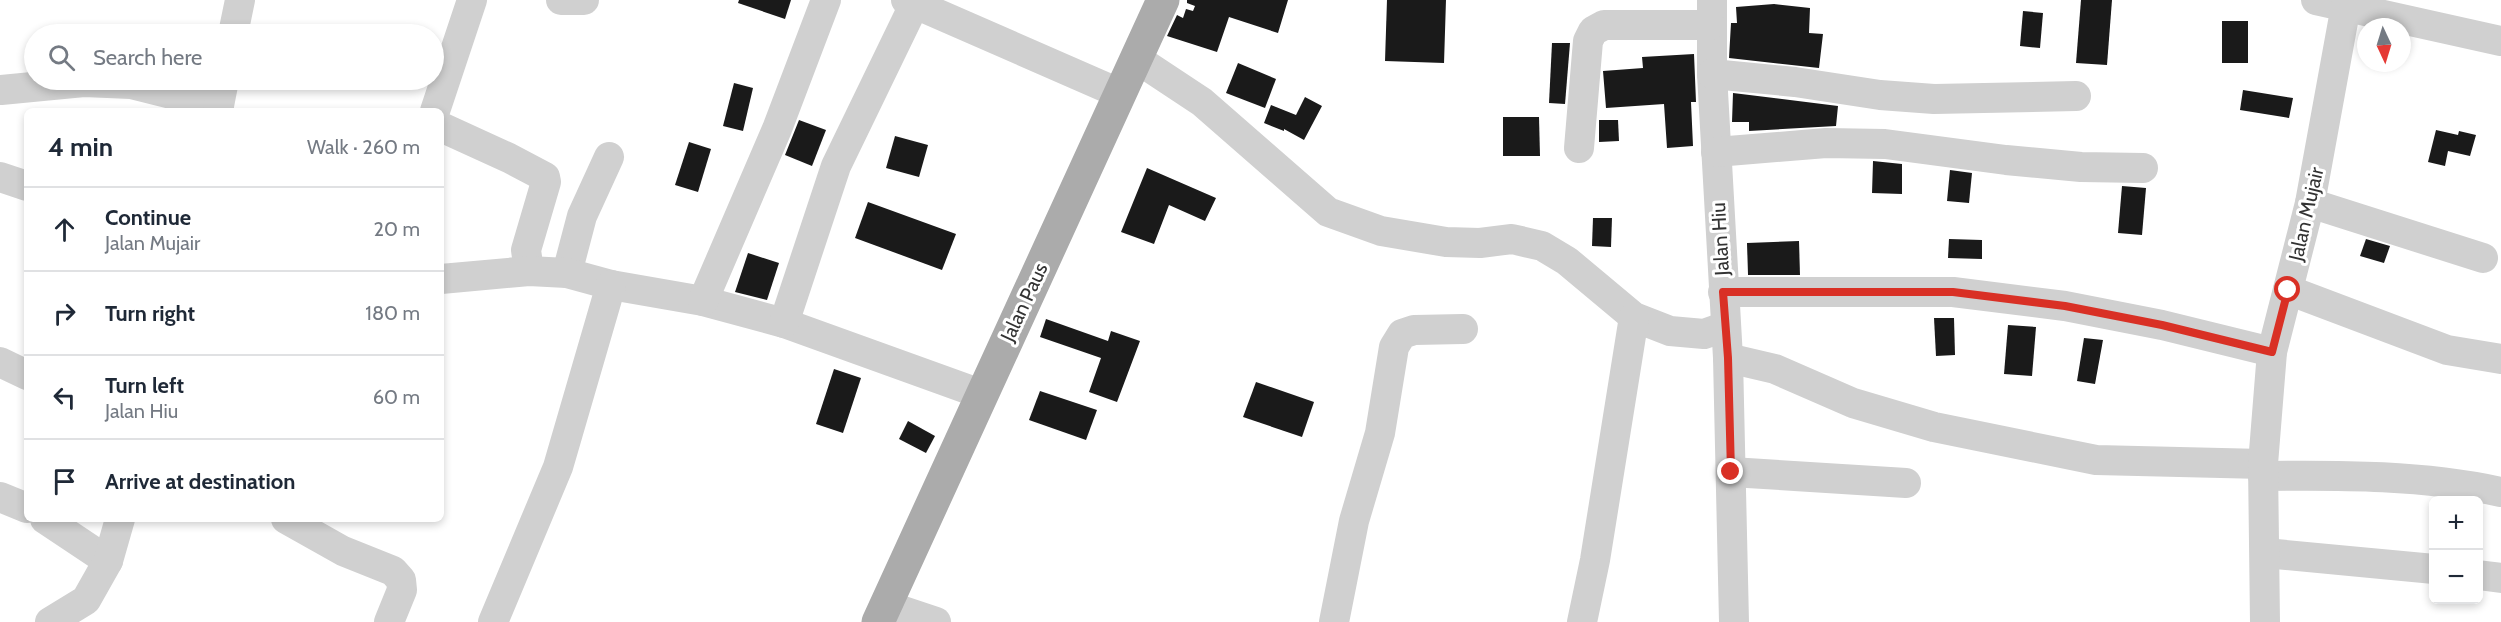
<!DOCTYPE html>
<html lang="en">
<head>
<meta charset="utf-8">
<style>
  :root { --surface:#fff; --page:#f6f6f7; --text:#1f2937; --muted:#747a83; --line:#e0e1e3 }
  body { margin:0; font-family:Cabin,sans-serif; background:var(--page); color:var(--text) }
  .controls { position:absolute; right:18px; bottom:18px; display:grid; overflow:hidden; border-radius:9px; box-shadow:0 3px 9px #0003 }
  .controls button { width:54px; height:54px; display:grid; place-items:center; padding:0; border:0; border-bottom:2px solid var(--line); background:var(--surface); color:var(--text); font:30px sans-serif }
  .compass { position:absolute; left:2357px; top:18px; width:54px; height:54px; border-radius:50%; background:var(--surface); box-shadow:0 3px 9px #0003; rotate:176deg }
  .stop { position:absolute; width:18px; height:18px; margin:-14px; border:4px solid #d93025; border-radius:50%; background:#fff }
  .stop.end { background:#d93025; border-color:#fff; box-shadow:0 2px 6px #0008 }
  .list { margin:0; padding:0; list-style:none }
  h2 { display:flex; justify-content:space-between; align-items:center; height:78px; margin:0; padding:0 24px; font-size:26px }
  h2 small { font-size:20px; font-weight:400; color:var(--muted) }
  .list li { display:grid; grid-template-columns:39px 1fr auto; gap:18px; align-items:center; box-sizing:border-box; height:84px; padding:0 24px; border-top:2px solid var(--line) }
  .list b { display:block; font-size:22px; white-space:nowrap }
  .list p { margin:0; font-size:20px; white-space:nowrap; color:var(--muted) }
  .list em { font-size:20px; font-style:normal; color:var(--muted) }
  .icon { flex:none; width:33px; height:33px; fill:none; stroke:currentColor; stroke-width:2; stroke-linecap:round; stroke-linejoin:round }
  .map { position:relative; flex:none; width:2501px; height:622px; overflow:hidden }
  .search { position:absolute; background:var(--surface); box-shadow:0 3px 9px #0003; left:24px; top:24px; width:420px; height:66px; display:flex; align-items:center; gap:15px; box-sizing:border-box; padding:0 21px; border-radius:33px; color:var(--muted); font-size:22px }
  .panel { position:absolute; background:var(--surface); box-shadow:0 3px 9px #0003; left:24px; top:108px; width:420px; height:414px; border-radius:9px }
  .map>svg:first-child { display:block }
  .building { fill:#1a1a1a }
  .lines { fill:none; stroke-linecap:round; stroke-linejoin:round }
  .minor { stroke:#d0d0d0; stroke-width:30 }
  .major { stroke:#ababab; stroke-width:33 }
  .route { stroke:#d93025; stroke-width:8 }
  .labels { text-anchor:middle; stroke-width:6; stroke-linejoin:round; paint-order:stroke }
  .street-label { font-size:20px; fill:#333; stroke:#fff }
</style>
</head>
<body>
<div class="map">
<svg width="2501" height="622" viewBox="0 0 2501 622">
  <rect width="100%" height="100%" fill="#fff"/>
  <g class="building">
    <path d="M739 0H791L785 19 738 3Z"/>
    <path d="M1187 0H1288L1278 33 1229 17 1217 52 1167 36 1177 15 1183 18 1186 9 1193 11 1195 6 1187 3Z"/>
    <path d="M1387 0H1446L1444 63 1385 61Z"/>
    <path d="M2081 0H2112L2107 65 2076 63Z"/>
    <path d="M1774 4 1810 8 1809 33 1823 34 1819 68 1729 58 1731 23H1737L1736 7Z"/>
    <path d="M2023 11 2043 13 2040 48 2020 46Z"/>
    <rect x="2222" y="21" width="26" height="42"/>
    <path d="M1552 43H1570L1565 104 1549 103Z"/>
    <path d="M1694 54 1696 102H1691L1693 146 1667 148 1664 104 1606 108 1603 71 1643 68 1642 57Z"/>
    <path d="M1238 63 1276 79 1265 108 1226 93Z"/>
    <path d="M734 83 753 88 743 131 723 126Z"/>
    <path d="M2243 90 2293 98 2289 118 2240 110Z"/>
    <path d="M1733 93 1838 106 1836 126 1749 131V122H1732Z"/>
    <path d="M1305 97 1322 106 1304 140 1284 129V131L1264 123 1271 105 1296 115Z"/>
    <path d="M1503 117H1539L1540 156H1503Z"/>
    <path d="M799 120 826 130 812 166 785 155Z"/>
    <path d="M1599 120H1618L1619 141 1599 142Z"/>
    <path d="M2436 130 2458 135 2459 131 2476 135 2470 156 2448 151 2445 166 2428 162Z"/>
    <path d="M895 136 928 145 919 177 886 168Z"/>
    <path d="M689 142 711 149 698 192 675 185Z"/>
    <path d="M1873 161 1902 164V194L1872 193Z"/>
    <path d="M1147 168 1216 198 1205 221 1169 205 1154 244 1121 232Z"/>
    <path d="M1950 170 1972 173 1969 203 1947 201Z"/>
    <path d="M2122 186 2146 188 2142 235 2118 233Z"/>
    <path d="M868 202 956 234 942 270 855 238Z"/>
    <path d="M1593 218H1612L1611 247 1592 246Z"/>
    <path d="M1949 239 1982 240V259L1948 258Z"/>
    <path d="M2366 239 2390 246 2384 263 2360 256Z"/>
    <path d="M1799 241 1800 275H1748L1747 243Z"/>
    <path d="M748 253 779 263 767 300 735 292Z"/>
    <path d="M1934 318H1954L1955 355 1936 356Z"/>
    <path d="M1046 319 1108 341 1111 331 1140 341 1117 402 1089 392 1101 358 1040 337Z"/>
    <path d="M2008 325 2036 327 2032 376 2004 374Z"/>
    <path d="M2084 338 2103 340 2095 384 2077 381Z"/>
    <path d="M834 369 861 378 843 433 816 424Z"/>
    <path d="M1256 382 1314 402 1302 437 1243 417Z"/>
    <path d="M1040 391 1097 410 1086 440 1029 420Z"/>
    <path d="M908 421 935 436 926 453 899 439Z"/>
  </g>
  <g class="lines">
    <g class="minor">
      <path d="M561 0H584"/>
      <path d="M906 0 1121 94"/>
      <path d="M1712 0V74L1728 358 1734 622"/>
      <path d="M2316 0 2501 41"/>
      <path d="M233 34 240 0"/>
      <path d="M1137 59 1202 102 1328 212 1381 231 1446 242 1480 243 1512 239 1542 246 1567 261 1634 317 1670 331 1704 334 1724 327"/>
      <path d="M1712 74 1795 82 1880 95 1934 99 2076 96"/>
      <path d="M1 90 84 82 131 84 219 106"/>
      <path d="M218 111 224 80"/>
      <path d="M435 111 472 0"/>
      <path d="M441 127 509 158 545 177 546 182 526 250 529 271"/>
      <path d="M1579 148 1588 41 1593 31 1604 25H1710"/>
      <path d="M1716 152 1826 143 1885 144 2006 160 2081 167 2143 168"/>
      <path d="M0 177 27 186"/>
      <path d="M2310 203 2483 258"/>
      <path d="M567 273 582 216 609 157"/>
      <path d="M441 279 529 271 567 273 611 285 703 301 784 323 981 394"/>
      <path d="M2288 290 2447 350 2501 359"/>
      <path d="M1723 292H1953L2065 306 2162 325 2272 352"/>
      <path d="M703 301 777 129 826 0"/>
      <path d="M784 323 836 166 914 5"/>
      <path d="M1728 358 1775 369 1853 403 1934 427 2096 460 2263 464"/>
      <path d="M0 362 27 375"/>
      <path d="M1731 472 1906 483"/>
      <path d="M2263 476C2342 475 2424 475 2501 492"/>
      <path d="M0 497 27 508"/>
      <path d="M45 519 108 561"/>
      <path d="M286 519 343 551 393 571 401 580 402 590 389 622"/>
      <path d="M2265 553 2434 569"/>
      <path d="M2478 575 2501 578"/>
      <path d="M885 605 936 622"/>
      <path d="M50 622 86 600 108 561 120 519"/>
      <path d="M493 622 558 467 611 285"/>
      <path d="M1334 622 1354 521 1380 433 1394 347 1402 334 1414 330 1463 329"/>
      <path d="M1582 622 1595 560 1634 317"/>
      <path d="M2265 622 2263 464 2272 352 2310 203 2347 0"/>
    </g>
    <path class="major" d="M878 622 1163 0"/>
  </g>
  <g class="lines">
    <path class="route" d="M1731 472 1728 358 1723 292H1953L2065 306 2162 325 2272 352 2288 290"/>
  </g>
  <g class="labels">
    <g class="street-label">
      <text transform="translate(2306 214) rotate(-77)" y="7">Jalan Mujair</text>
      <text transform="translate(1720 239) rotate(-93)" y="7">Jalan Hiu</text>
      <text transform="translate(1024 302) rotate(-65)" y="7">Jalan Paus</text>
    </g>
  </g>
</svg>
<div class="controls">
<button>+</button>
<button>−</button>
</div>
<svg class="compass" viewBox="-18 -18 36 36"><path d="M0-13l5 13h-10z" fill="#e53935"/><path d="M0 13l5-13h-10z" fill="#747a83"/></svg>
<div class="stop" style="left:2288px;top:290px"></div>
<div class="stop end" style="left:1731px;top:472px"></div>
<div class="search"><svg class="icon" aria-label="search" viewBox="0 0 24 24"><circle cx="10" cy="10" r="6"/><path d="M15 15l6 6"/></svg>Search here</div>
<section class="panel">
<h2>4 min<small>Walk · 260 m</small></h2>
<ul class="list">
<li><svg class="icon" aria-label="ahead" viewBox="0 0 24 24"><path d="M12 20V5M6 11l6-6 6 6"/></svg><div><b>Continue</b><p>Jalan Mujair</p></div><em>20 m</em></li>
<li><svg class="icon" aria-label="right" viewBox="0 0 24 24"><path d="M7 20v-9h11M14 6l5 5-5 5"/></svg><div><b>Turn right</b></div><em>180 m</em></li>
<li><svg class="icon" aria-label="left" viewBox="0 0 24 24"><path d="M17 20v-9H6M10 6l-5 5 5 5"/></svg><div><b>Turn left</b><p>Jalan Hiu</p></div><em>60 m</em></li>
<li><svg class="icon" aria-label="arrive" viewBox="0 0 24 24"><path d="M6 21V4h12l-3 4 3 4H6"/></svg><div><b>Arrive at destination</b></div></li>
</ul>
</section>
</div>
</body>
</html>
